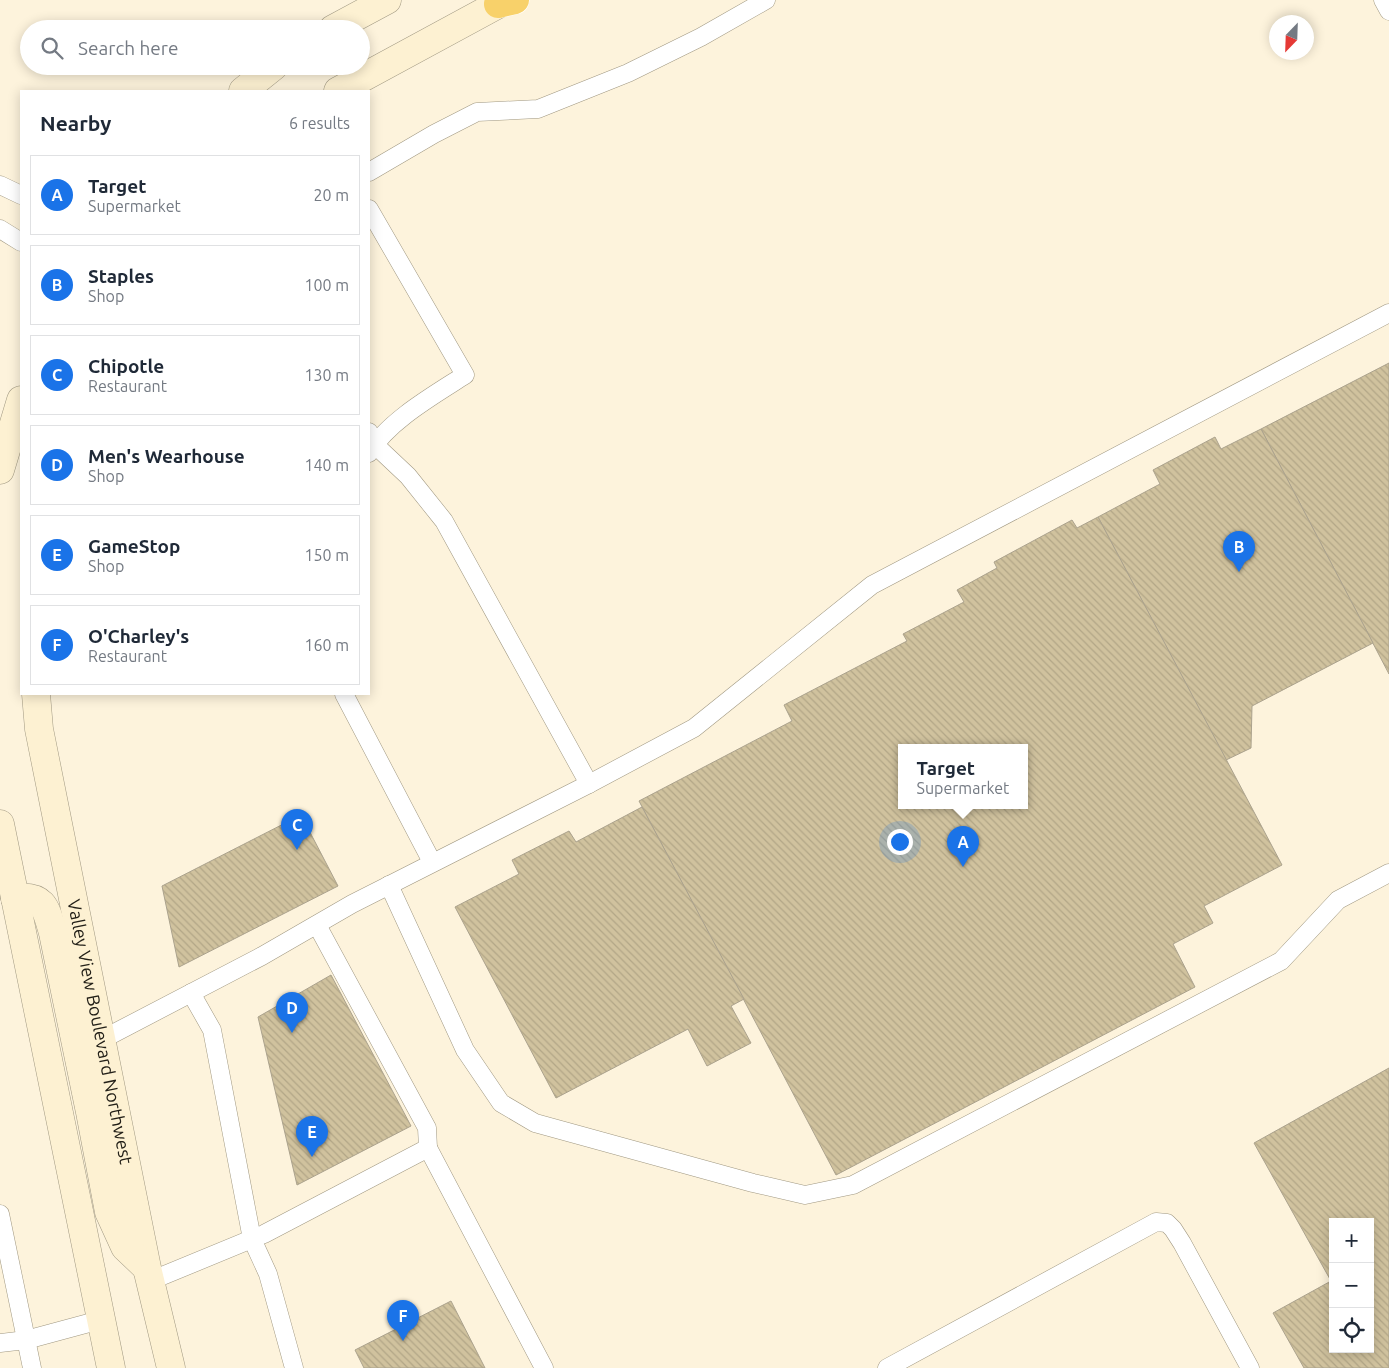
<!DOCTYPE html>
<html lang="en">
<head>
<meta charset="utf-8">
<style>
  :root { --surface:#fff; --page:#f6f6f7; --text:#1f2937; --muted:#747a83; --line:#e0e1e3; --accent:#1a73e8 }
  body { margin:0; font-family:Ubuntu,sans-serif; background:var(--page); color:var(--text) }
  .controls { position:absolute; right:15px; bottom:15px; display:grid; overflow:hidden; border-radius:0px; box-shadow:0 2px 12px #0003 }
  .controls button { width:45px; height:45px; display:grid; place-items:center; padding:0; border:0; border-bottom:1px solid var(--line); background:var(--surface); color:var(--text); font:25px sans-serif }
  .compass { position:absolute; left:1269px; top:15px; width:45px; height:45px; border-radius:50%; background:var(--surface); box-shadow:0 2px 12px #0003; rotate:203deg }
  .you { position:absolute; left:899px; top:841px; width:18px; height:18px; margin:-12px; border:4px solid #fff; border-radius:50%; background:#1a73e8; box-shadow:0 0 0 8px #1a73e833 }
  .badge { display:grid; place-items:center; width:32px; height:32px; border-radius:50%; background:var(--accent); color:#fff; font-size:16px; font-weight:700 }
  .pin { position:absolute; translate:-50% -41px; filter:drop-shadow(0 1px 2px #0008) }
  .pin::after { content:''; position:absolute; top:26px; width:18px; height:15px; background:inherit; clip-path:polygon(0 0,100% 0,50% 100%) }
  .popup { position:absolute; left:898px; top:744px; width:130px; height:65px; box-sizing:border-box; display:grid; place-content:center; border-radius:0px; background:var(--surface); filter:drop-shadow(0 1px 4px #0005); font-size:16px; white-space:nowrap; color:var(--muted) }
  .popup b { font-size:19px; color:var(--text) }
  .popup::after { content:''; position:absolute; left:50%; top:100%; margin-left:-10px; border:10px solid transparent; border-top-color:var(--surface) }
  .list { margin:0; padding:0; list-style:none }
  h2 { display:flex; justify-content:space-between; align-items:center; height:65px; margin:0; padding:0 20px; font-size:21px }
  h2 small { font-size:16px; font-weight:400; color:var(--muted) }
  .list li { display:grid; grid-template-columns:32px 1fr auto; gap:15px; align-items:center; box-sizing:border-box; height:80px; margin:0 10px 10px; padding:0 10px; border:1px solid var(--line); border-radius:0px }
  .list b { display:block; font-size:19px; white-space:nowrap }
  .list p { margin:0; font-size:16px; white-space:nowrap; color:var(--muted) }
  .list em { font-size:16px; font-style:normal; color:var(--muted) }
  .icon { flex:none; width:28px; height:28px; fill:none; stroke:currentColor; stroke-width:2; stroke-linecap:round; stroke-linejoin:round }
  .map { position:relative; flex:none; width:1389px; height:1368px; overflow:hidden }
  .search { position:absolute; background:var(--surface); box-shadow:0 2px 12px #0003; left:20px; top:20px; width:350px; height:55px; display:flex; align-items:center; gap:12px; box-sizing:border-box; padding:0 18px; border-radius:28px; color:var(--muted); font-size:19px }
  .panel { position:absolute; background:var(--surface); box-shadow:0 2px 12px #0003; left:20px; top:90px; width:350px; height:605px; border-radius:0px }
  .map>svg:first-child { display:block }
  .building { fill:url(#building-back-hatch); stroke:#aba28d; fill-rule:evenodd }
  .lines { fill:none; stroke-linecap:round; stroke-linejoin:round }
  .service-casing { stroke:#a09882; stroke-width:19 }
  .secondary-casing { stroke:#a09882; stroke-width:29 }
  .motorway-casing { stroke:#fff; stroke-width:29 }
  .service { stroke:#fff; stroke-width:18 }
  .secondary { stroke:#fdf1d2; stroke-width:28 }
  .motorway { stroke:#f8d16a; stroke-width:28 }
  .labels { text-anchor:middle; stroke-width:4.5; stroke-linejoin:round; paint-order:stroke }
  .street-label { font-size:18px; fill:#232018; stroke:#fff }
</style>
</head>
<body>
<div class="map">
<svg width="1389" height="1368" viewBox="0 0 1389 1368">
  <defs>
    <pattern id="building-back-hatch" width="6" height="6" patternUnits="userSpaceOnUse" patternTransform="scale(1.25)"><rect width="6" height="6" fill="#d0c29e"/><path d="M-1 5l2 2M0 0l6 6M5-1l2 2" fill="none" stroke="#b2a687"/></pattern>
  </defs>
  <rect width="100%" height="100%" fill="#fdf3dc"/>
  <g class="building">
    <path d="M1389 363V674L1261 429Z"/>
    <path d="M1261 429 1373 643 1252 706 1251 748 1226 760 1098 517 1160 484 1153 470 1215 437 1221 449Z"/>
    <path d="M1098 517 1282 865 1204 906 1213 923 1173 944 1195 987 836 1175 639 801 792 721 784 705 907 641 903 634 964 602 957 590 997 568 994 562 1072 520 1077 528ZM902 748H1024V806H902Z"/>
    <path d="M642 807 744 999 731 1006 751 1043 707 1066 688 1029 556 1098 455 907 519 874 512 860 569 831 576 842Z"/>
    <path d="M301 815 338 886 179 967 162 886Z"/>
    <path d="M331 975 411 1126 297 1185 258 1017Z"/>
    <path d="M1389 1068V1368H1304L1273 1313 1331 1281 1254 1143ZM1333 1222H1370V1349H1333Z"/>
    <path d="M451 1301 485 1368H364L355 1350Z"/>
  </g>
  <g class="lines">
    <defs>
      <g id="service">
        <path d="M1383 0 1389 11"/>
        <path d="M369 172 434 134 477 112 538 109 628 73 701 37 766 0"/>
        <path d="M0 185 21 195"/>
        <path d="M369 209 465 375C434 395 388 421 369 453"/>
        <path d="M0 229 21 242"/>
        <path d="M369 432 374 444 408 476 444 521 589 784"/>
        <path d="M344 694 432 862"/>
        <path d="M389 885 465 1050 501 1103 535 1123 753 1183 805 1195 853 1185 1281 961 1338 900 1389 873"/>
        <path d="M317 925 427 1128 428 1148"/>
        <path d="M191 993 212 1030 252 1239 268 1274 294 1368"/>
        <path d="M101 1040 262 956 352 904 589 784 694 728 872 585 1389 313"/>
        <path d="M0 1214 32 1368"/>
        <path d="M150 1281 264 1234 428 1148 544 1368"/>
        <path d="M0 1343 26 1340 100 1320"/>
        <path d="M887 1368 1156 1222 1167 1223 1173 1229 1182 1243 1250 1368"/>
      </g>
      <g id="secondary">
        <path d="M333 29 387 0"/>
        <path d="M243 91 274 66"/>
        <path d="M338 91 506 0"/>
        <path d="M0 470 21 400"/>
        <path id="s1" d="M36 694 39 729 147 1268 171 1368"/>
        <path d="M0 824 111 1368"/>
        <path d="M15 898C44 894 46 908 53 933L90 1112 109 1212 125 1247 146 1267"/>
      </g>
      <path id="motorway" d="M498 4 515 0"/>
    </defs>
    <use href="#service" class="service-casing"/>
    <use href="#secondary" class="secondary-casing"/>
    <use href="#motorway" class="motorway-casing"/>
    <use href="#service" class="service"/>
    <use href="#secondary" class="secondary"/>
    <use href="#motorway" class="motorway"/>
  </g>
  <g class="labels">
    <g class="street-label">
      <text dy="6" stroke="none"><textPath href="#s1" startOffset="344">Valley View Boulevard Northwest</textPath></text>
    </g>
  </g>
</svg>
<div class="controls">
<button>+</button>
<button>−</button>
<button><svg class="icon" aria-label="locate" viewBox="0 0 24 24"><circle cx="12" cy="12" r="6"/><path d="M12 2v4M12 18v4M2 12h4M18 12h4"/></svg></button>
</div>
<svg class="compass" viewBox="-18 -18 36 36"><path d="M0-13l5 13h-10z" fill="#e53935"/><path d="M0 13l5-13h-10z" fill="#747a83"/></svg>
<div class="you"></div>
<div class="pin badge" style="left:963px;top:867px">A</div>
<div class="popup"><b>Target</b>Supermarket</div>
<div class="pin badge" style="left:1239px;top:572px">B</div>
<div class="pin badge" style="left:297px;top:850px">C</div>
<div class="pin badge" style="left:292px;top:1033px">D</div>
<div class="pin badge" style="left:312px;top:1157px">E</div>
<div class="pin badge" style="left:403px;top:1341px">F</div>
<div class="search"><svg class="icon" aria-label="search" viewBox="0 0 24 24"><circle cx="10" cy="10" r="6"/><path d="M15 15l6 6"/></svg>Search here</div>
<section class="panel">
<h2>Nearby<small>6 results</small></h2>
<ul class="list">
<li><span class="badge">A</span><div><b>Target</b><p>Supermarket</p></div><em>20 m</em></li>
<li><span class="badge">B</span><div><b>Staples</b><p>Shop</p></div><em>100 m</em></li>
<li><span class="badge">C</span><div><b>Chipotle</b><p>Restaurant</p></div><em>130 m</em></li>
<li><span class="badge">D</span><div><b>Men's Wearhouse</b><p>Shop</p></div><em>140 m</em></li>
<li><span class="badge">E</span><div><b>GameStop</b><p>Shop</p></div><em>150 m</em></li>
<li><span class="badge">F</span><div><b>O'Charley's</b><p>Restaurant</p></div><em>160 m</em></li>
</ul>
</section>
</div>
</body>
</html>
